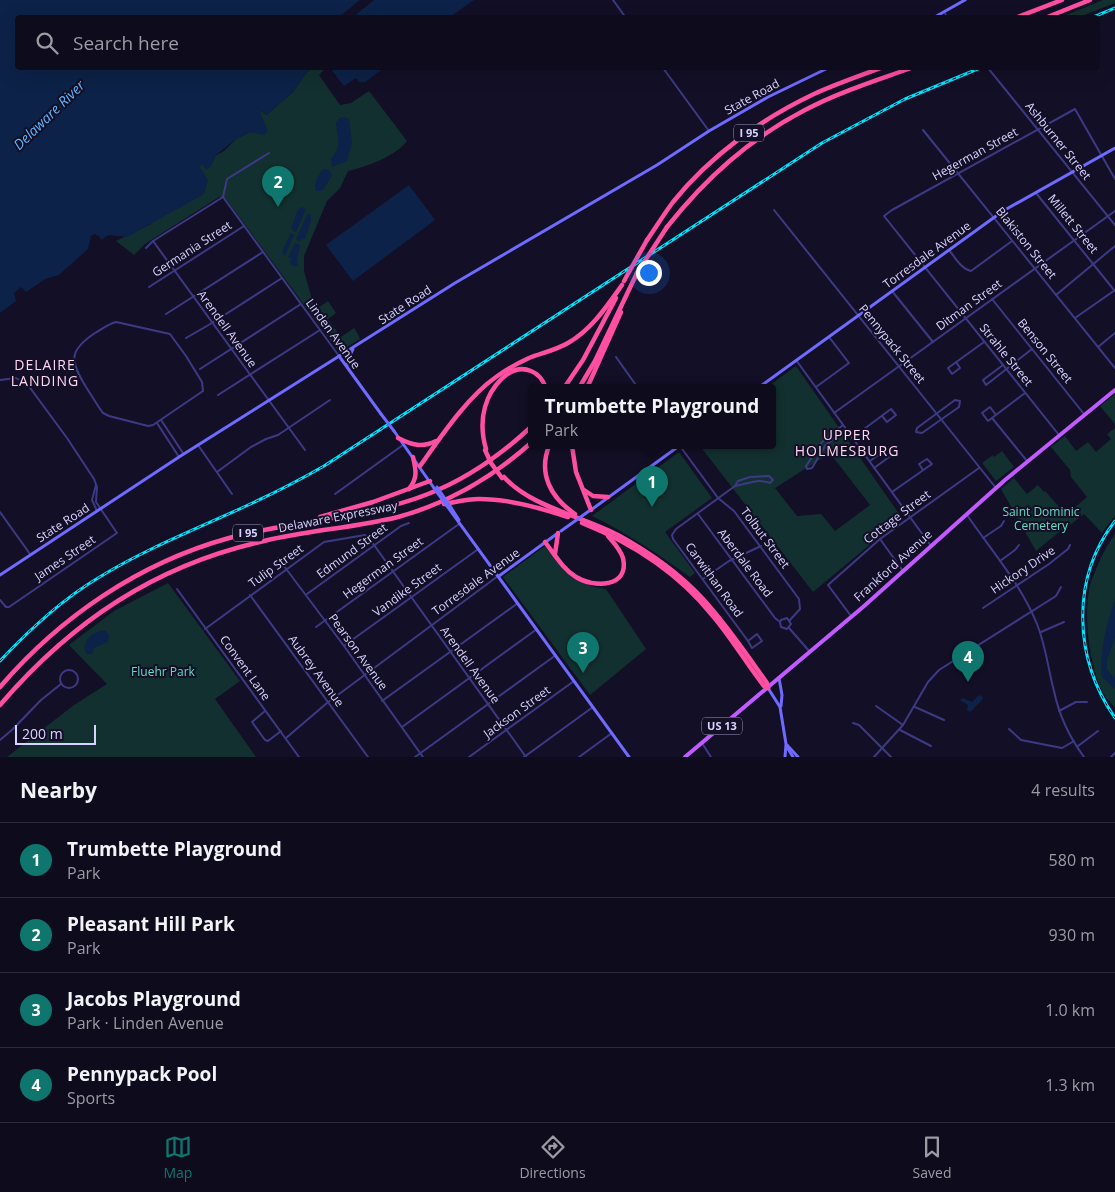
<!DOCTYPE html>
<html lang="en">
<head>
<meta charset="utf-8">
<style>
  :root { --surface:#0e0b1c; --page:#171425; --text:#f1f3f6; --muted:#9b9ba3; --line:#2e2b3b; --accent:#0f766e }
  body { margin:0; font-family:"Open Sans",sans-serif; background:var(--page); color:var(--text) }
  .scale { position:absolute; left:15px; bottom:12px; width:81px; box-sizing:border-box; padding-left:5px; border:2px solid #d9d4ff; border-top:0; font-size:14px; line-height:18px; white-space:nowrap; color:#d9d4ff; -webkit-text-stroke:4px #130f26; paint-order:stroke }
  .you { position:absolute; left:648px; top:272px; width:18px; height:18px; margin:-12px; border:4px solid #fff; border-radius:50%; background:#1a73e8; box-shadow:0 0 0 8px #1a73e833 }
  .badge { display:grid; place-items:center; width:32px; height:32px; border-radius:50%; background:var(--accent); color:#fff; font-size:16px; font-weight:700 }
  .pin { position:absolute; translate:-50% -41px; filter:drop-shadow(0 1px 2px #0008) }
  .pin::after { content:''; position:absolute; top:26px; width:18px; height:15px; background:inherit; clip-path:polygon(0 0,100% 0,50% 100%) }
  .popup { position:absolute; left:528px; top:384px; width:248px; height:65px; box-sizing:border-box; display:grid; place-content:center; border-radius:5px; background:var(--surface); filter:drop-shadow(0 1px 4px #0005); font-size:16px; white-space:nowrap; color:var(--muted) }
  .popup b { font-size:19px; color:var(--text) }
  .popup::after { content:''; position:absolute; left:50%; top:100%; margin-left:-10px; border:10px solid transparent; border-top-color:var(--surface) }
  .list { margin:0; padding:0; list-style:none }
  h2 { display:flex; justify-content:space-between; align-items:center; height:65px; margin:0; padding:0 20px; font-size:21px }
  h2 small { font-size:16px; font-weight:400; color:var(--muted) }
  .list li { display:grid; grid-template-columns:32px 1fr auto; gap:15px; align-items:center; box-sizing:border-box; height:75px; padding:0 20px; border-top:1px solid var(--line) }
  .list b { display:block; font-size:19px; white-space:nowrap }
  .list p { margin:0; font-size:16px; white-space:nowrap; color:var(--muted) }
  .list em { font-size:16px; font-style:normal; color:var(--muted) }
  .icon { flex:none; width:28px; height:28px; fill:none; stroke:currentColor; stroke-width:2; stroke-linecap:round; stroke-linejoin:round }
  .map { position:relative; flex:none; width:1115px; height:757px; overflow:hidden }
  .search { position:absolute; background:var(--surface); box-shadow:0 5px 20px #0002; left:15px; right:15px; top:15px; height:55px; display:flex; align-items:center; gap:12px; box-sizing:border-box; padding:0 18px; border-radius:5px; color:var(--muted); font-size:19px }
  .sheet { height:365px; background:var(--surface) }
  nav { display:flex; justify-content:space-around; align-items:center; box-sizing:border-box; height:70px; border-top:1px solid var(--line); background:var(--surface); font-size:14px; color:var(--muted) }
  nav a { display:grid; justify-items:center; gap:2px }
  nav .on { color:var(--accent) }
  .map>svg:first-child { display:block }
  .green { fill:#12302f; fill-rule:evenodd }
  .water { fill:#0c2248 }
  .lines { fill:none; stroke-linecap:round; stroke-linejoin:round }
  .street { stroke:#3d3a85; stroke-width:2 }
  .secondary { stroke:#6f6bff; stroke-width:3 }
  .primary { stroke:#c25bff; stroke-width:4 }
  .highway { stroke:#ff4fa3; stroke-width:4.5 }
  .rail-casing { stroke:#00e5ff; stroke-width:3 }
  .rail { stroke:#130f26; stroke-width:1; stroke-dasharray:4; stroke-linecap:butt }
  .secondary-bridge { stroke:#6f6bff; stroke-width:3 }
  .highway-bridge { stroke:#ff4fa3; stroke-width:4.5 }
  .labels { text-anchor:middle; stroke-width:4; stroke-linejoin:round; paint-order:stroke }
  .shield { fill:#130f26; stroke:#9e99be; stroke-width:1 }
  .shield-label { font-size:11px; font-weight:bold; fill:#d9d4ff }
  .street-label { font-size:12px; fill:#d9d4ff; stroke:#130f26 }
  .park-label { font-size:12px; fill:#5fe0c0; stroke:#130f26 }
  .water-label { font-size:14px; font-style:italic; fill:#62b6ff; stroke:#130f26 }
  .neighbourhood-label { font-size:14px; letter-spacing:1px; fill:#ffd6f0; stroke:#130f26 }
</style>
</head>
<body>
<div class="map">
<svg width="1115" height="757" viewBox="0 0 1115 757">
  <rect width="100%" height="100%" fill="#130f26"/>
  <g class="green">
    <path d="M1103 0H1115V3L1079 17H1066V15Z"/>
    <path d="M310 68H326L319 75 340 105 351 103 369 91 407 141C396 156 366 167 348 171L340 188 327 201 304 256V271L315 310 328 301 336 313 328 319 341 337 354 328 358 334 360 339 339 352 226 199 219 197 145 244 134 255 116 241 151 224 202 163 224 151 236 139 250 132 258 133 267 131 260 113 262 111 266 115 292 93Z"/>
    <path d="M796 366 902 518 813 592 700 446H772V388H766ZM830 453 870 505 835 531 821 514 797 516 775 488Z"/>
    <path d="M1115 394V424L1100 406Z"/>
    <path d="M1115 428V516L1102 533 1084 514 1070 525 1069 524 1036 551 1001 489 1014 478 1027 494 1038 485 1044 492 1045 491 1066 515 1087 497 1071 477 1070 470 1051 447 1065 436 1076 451 1088 442 1096 452 1111 439 1107 434Z"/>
    <path d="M1002 451 1014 467 996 481 982 463 993 455 994 457Z"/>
    <path d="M679 452 712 498 665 532 695 573 690 577C658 554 627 533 592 516Z"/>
    <path d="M1115 534V708C1112 704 1108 700 1105 696 1089 668 1082 613 1091 582 1097 566 1105 547 1115 534Z"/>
    <path d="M545 546C562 570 574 585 606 589L646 649 590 695 503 577Z"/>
    <path d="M168 583 240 681 215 699 256 757H7L74 705 107 684 69 645 114 611Z"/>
  </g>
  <g class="water">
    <path d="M0 0H360L339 17 18 18V68H310L292 93 266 115 263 111 260 113 268 131 263 135 250 132 236 139 216 155 211 167 206 169 202 164 199 166 208 180 204 194 127 237 109 235 101 240 100 237 95 234 91 236 88 249 59 275 45 279 26 292 21 287 14 293 16 301 0 313Z"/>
    <path d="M374 0H474L450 17H353Z"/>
    <path d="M330 68H384L365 82H359L356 78 344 86Z"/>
    <path d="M341 117H346L349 119 352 143 347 161 332 167 331 158C344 146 336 135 336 122Z"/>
    <path d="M325 169H328L332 175 324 189 320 191H316C313 185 318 176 322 170Z"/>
    <path d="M409 185 435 220 353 281 326 245Z"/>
    <path d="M302 207 306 209 296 232H294L291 228 298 210Z"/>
    <path d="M308 213 311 215V221L305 238 299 241 296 239Z"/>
    <path d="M291 233 294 235 285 256 282 252Z"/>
    <path d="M295 243 300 245 297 260 298 266 295 267 290 264 291 258 288 257Z"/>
    <path d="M1115 599V638L1107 660V669L1115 679V689L1102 677C1099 654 1107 621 1115 599Z"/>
    <path d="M105 630 109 635 108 642 94 648 92 654H88L85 652C83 638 93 632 105 630Z"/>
    <path d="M980 695 983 697 982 700 970 712 967 710 968 705 960 700 963 698 972 702 978 696Z"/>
  </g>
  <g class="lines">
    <g class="street">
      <path d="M613 0 626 18"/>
      <path d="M944 12 948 18"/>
      <path d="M663 68 709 131"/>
      <path d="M988 68 1115 225"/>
      <path d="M923 130 1115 368"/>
      <path d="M1036 193 1114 290"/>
      <path d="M223 197 339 356"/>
      <path d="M774 210 996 488"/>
      <path d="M153 241 305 450"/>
      <path d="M146 248 153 241 223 197 227 179 269 153"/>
      <path d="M949 250C955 257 961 269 971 271L1012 241"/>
      <path d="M149 287 244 226"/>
      <path d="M892 291 933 342"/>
      <path d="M1056 295 1115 246"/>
      <path d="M992 299 1084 414"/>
      <path d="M166 314 263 252"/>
      <path d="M1075 318 1115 290"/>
      <path d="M116 322 170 334 186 356 202 382 203 391 153 425 148 426 109 416 103 413C97 405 92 396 86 387 70 361 68 351 95 333 102 329 108 324 116 322Z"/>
      <path d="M186 338 212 323 282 278"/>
      <path d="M1098 347 1115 333"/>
      <path d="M616 357 638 388"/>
      <path d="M796 360 931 546"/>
      <path d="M956 362 960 368 952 374 948 368 984 342"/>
      <path d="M1003 365 983 380 986 385 1032 349"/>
      <path d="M200 369 301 304"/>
      <path d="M0 380 16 378 28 385 67 438 94 479 97 487 96 502 117 533 9 607H6L0 600"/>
      <path d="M816 387 849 363 829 337"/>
      <path d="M218 395 320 330"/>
      <path d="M955 400 960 401 959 407 922 433 916 432 917 428Z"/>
      <path d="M834 413 1115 211"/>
      <path d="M996 415 990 407 982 413 988 421 1025 393"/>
      <path d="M992 418 1027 461"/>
      <path d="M161 420 183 453"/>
      <path d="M157 423 179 457"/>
      <path d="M843 425 822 442 806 466 807 469 812 468 825 446 845 429"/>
      <path d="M1059 435 884 216 892 210 1075 109 1115 179"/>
      <path d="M852 438 891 409 896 415 887 422 882 416"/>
      <path d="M198 445 232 494"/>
      <path d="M680 446 718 498 734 511 799 599 800 609 790 620"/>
      <path d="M870 461 891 446 896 452 874 468"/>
      <path d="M217 472 251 447 266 439 278 435 330 400"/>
      <path d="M96 485 92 500 97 511"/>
      <path d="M735 486C748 484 757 478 770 483L773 480 769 476 750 477 738 481 735 486 676 529 672 535 673 539 748 641 752 648 762 641 757 634 748 641"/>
      <path d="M892 492 932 464 927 459 919 464 923 470"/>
      <path d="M335 494 403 445"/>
      <path d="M0 512 30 554"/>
      <path d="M698 514 775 618 780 622 781 627 787 629 791 624 787 618 781 620 780 622"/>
      <path d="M967 515C991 550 1021 584 1037 624 1046 646 1048 669 1054 691 1059 715 1070 738 1084 757"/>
      <path d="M983 538 1001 526 1004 521"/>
      <path d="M880 539 903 571"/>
      <path d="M278 558 344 646 423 757"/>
      <path d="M1000 561 1015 550 1019 545"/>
      <path d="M703 579 729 561 761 546"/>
      <path d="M177 589 299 757"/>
      <path d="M307 594 401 526 409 523"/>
      <path d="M250 595 368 757"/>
      <path d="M983 608 1049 564 1068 549 1070 545"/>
      <path d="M851 616 828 585 880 539 979 468"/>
      <path d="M316 627 459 524"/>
      <path d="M789 628 810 652"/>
      <path d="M205 629 324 542 365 535 374 545 526 757"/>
      <path d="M1041 632 1064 622"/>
      <path d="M345 645 477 550"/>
      <circle cx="69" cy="679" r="9"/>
      <path d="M382 701 518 603"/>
      <path d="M876 706 903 725"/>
      <path d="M915 707 944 720"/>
      <path d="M265 711 252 722 265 740 268 741 281 731"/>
      <path d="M1059 711 1076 702H1087"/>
      <path d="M853 723 859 725 891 757"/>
      <path d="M402 727 537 629"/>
      <path d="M1009 729 1021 740 1062 748 1074 741"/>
      <path d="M900 730 931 746"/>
      <path d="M286 738 327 703 498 576"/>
      <path d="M0 740 13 729 41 700 61 684"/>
      <path d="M702 743 711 757"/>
      <path d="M1078 746 1098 731"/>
      <path d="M415 757 556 655"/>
      <path d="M469 757 574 681"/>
      <path d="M524 757 593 707"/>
      <path d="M579 757 612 733"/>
      <path d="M874 757 903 725 928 682 939 670 1056 596 1061 587"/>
      <path d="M1111 757 1115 753"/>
    </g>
    <g class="secondary">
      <path d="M933 18 965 0"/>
      <path d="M339 356 381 414"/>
      <path d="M347 366 348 359 353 349"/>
      <path d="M758 388 1003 211 1115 148"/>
      <path d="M394 431 434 488"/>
      <path d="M447 506 629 757"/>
      <path d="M450 506 459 520"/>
      <path d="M591 510 679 446"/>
      <path d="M0 575 179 457 455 283 657 165 709 131 768 97 828 68"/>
      <path d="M499 576 558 533"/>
      <path d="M779 678 782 695 781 706"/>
      <path d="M768 688 780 707 786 744 785 757"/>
      <path d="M787 745 798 757"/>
      <path d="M787 747 793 757"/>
    </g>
    <path class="primary" d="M685 757 863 607 1005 480 1115 390"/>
    <g class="highway">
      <path d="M1015 18 1062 0"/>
      <path d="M1045 18 1090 0"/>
      <path d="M667 227C706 178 749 139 805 110 839 92 875 81 911 68"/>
      <path d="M647 240C656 227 664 214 673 202 710 156 761 119 814 94 836 84 859 76 881 68"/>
      <path d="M564 388 583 360 616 298"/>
      <path d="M579 388 595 361 637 273"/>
      <path d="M587 388 621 312"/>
      <path d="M398 438C412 445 422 448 436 441"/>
      <path d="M549 446C538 474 551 498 575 514"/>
      <path d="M572 446 576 472 591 510"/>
      <path d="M486 449C482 435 481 421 485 407 490 389 509 362 531 371 539 374 543 380 546 388"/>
      <path d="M420 466C440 438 467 397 496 377 507 369 518 363 529 358 542 353 556 350 568 343 592 329 607 306 622 285"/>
      <path d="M504 477C531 507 582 516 618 535 649 552 679 573 703 599 727 625 747 655 767 683L768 688"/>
      <path d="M409 489C418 478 416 470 413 457"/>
      <path d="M584 490 593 496 608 497"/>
      <path d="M444 504C456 502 467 499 479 499 509 499 540 508 568 517"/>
      <path d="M320 517 373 502 430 481"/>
      <path d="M582 523C632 543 678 573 712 615 731 637 746 663 764 686L768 688"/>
      <path d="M545 542C555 555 563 569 576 577 593 588 630 588 623 558 620 549 614 543 608 536"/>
      <path d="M555 554 558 533"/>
      <path d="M0 687C60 617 139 563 229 538 294 520 365 519 428 494 467 479 502 454 532 426"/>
      <path d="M0 705C72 621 156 565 264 541 309 530 354 528 398 517 449 503 493 477 532 442"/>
    </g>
    <defs>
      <g id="rail">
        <path d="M1091 18 1115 8"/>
        <path d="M1115 521C1070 579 1074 659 1115 718"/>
        <path d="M0 661C30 629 61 600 98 578 145 549 196 529 246 506 272 494 298 481 324 466L822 143 905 99 980 68"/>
      </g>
    </defs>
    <use href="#rail" class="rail-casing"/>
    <use href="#rail" class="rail"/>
    <g class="secondary-bridge">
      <path d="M381 414 394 431"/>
      <path d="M437 487 450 506"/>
      <path d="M434 488 447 506"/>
      <path d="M561 531 589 511"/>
    </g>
    <g class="highway-bridge">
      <path d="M637 273 667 227"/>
      <path d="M624 281 647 240"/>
      <path d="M485 450 491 463 502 478"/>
    </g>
  </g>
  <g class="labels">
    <g class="shield">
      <rect x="734" y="124.5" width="30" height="17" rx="4"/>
      <rect x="233" y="524.5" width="30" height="17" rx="4"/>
      <rect x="702" y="717.5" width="40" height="17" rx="4"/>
    </g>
    <g class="shield-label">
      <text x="749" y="137">I 95</text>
      <text x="248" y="537">I 95</text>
      <text x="722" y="730">US 13</text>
    </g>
    <g class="street-label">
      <text transform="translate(752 97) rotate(-29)" y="4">State Road</text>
      <text transform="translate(1058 141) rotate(51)" y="4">Ashburner Street</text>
      <text transform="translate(975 154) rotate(-29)" y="4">Hegerman Street</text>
      <text transform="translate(1073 224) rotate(51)" y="4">Millett Street</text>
      <text transform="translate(1026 243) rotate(51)" y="4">Blakiston Street</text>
      <text transform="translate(192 249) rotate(-33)" y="4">Germania Street</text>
      <text transform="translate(927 255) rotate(-36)" y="4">Torresdale Avenue</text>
      <text transform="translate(405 305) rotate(-33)" y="4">State Road</text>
      <text transform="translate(969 305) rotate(-36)" y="4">Ditman Street</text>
      <text transform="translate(227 329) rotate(54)" y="4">Arendell Avenue</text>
      <text transform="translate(333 334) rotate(54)" y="4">Linden Avenue</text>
      <text transform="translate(892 344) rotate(51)" y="4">Pennypack Street</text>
      <text transform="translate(1045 351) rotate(51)" y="4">Benson Street</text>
      <text transform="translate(1006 355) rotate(51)" y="4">Strahle Street</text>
      <text transform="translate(338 517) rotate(-11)" y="4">Delaware Expressway</text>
      <text transform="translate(897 517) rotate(-37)" y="4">Cottage Street</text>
      <text transform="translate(63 523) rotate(-33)" y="4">State Road</text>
      <text transform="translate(765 538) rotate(53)" y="4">Tolbut Street</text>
      <text transform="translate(352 551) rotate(-36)" y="4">Edmund Street</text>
      <text transform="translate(65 558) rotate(-34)" y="4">James Street</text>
      <text transform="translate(745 563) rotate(53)" y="4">Aberdale Road</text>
      <text transform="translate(276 566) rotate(-36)" y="4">Tulip Street</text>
      <text transform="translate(893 566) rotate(-42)" y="4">Frankford Avenue</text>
      <text transform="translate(383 568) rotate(-36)" y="4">Hegerman Street</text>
      <text transform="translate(1023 570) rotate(-34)" y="4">Hickory Drive</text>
      <text transform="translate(714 580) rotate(54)" y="4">Carwithan Road</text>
      <text transform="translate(476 582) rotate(-36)" y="4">Torresdale Avenue</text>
      <text transform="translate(407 590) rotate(-36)" y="4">Vandike Street</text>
      <text transform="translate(358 652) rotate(54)" y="4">Pearson Avenue</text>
      <text transform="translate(470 665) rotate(54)" y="4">Arendell Avenue</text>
      <text transform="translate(245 668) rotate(54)" y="4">Convent Lane</text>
      <text transform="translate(316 671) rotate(54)" y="4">Aubrey Avenue</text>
      <text transform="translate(517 712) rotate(-36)" y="4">Jackson Street</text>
    </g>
    <g class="park-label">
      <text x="1041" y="516">Saint Dominic<tspan x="1041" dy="14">Cemetery</tspan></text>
      <text x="163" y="676">Fluehr Park</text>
    </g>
    <g class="water-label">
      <text transform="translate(49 115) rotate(-44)" y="5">Delaware River</text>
    </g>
    <g class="neighbourhood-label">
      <text x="45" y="370">DELAIRE<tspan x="45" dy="16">LANDING</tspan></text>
      <text x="847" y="440">UPPER<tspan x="847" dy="16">HOLMESBURG</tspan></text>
    </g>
  </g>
</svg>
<div class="scale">200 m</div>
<div class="you"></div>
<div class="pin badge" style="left:652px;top:507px">1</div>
<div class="popup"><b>Trumbette Playground</b>Park</div>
<div class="pin badge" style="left:278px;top:207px">2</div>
<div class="pin badge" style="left:583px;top:673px">3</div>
<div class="pin badge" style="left:968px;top:682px">4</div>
<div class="search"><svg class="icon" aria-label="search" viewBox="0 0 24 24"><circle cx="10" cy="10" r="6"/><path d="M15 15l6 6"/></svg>Search here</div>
</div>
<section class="sheet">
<h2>Nearby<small>4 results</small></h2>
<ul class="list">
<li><span class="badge">1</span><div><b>Trumbette Playground</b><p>Park</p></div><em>580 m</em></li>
<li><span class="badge">2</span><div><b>Pleasant Hill Park</b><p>Park</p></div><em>930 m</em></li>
<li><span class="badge">3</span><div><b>Jacobs Playground</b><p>Park · Linden Avenue</p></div><em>1.0 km</em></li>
<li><span class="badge">4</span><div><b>Pennypack Pool</b><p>Sports</p></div><em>1.3 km</em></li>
</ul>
</section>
<nav>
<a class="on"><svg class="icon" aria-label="map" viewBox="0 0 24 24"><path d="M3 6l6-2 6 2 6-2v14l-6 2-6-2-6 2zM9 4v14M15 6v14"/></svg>Map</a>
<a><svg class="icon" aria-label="directions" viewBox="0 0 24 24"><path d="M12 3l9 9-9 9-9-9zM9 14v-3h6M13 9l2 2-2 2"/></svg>Directions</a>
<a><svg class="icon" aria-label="saved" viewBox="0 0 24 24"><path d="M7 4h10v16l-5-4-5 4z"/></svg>Saved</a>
</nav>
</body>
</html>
